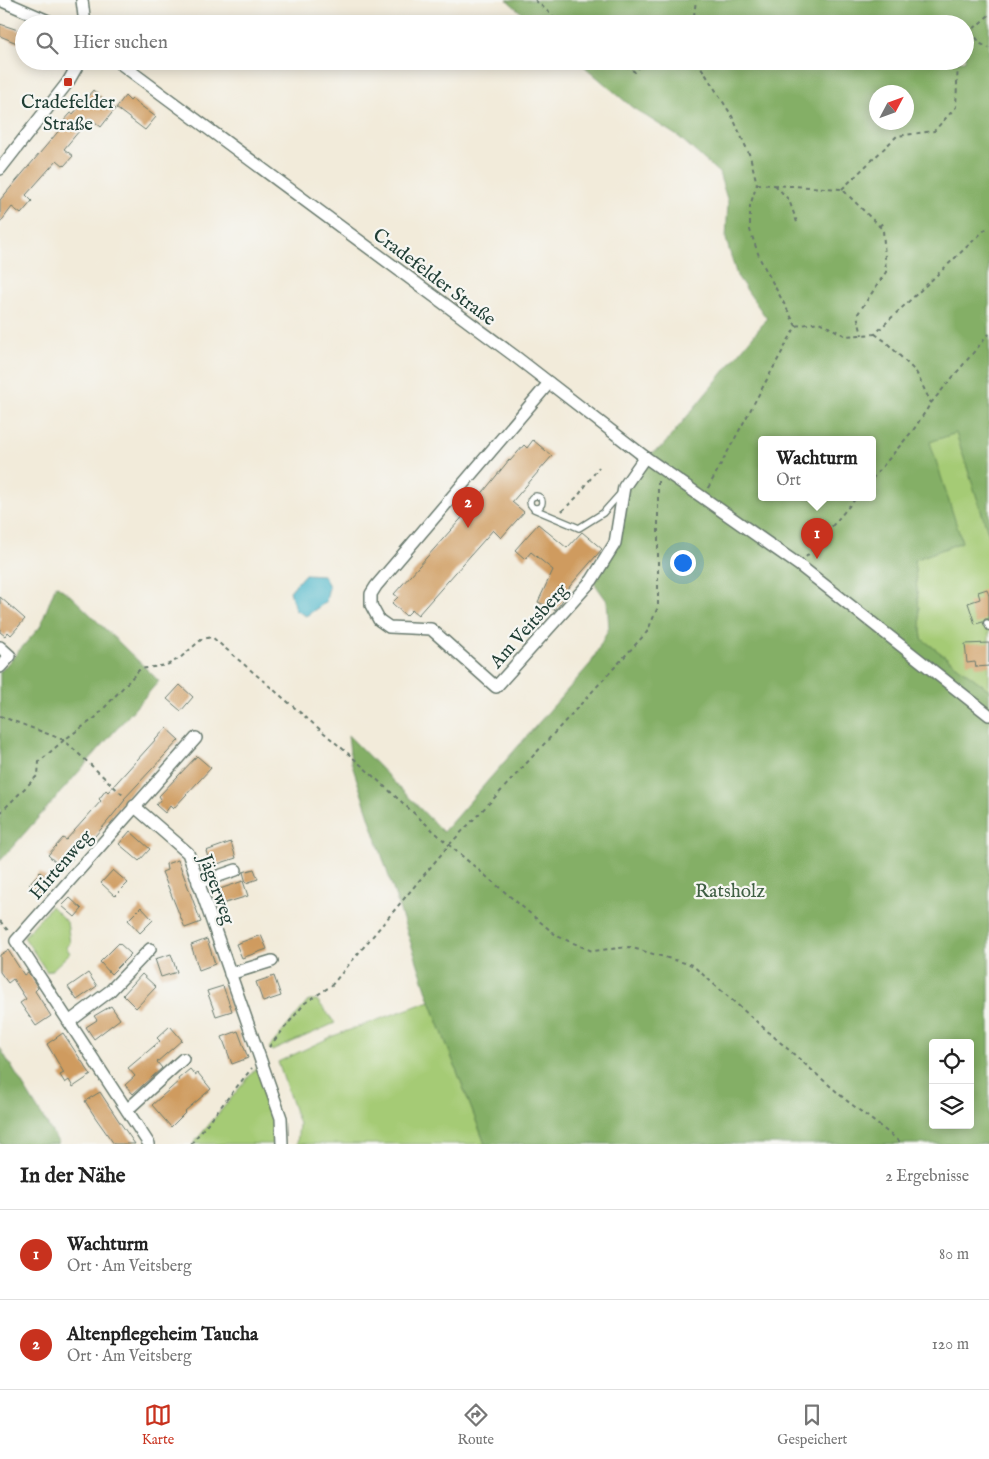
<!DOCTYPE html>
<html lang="de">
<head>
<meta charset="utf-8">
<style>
  :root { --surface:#fff; --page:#f6f6f6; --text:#222; --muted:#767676; --line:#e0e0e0; --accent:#c8321e }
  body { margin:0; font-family:"IM FELL English",serif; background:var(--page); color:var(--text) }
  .controls { position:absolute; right:15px; bottom:15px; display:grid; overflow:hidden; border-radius:5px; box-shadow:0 2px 12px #0003 }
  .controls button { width:45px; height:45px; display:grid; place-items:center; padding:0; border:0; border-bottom:1px solid var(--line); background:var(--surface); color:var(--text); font:25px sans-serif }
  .compass { position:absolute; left:869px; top:85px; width:45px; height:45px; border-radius:50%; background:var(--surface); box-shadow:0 2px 12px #0003; rotate:49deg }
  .you { position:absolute; left:682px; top:562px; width:18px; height:18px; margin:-12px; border:4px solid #fff; border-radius:50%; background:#1a73e8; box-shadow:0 0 0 8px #1a73e833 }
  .badge { display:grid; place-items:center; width:32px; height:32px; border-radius:50%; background:var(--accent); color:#fff; font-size:16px; font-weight:700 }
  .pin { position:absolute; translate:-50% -41px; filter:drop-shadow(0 1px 2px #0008) }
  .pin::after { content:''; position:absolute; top:26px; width:18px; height:15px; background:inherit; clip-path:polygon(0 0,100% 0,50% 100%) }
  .popup { position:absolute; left:758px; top:436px; width:118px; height:65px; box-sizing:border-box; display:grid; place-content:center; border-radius:5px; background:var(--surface); filter:drop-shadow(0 1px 4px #0005); font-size:16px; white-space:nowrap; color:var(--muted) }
  .popup b { font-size:19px; color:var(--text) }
  .popup::after { content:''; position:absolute; left:50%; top:100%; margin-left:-10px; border:10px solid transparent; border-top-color:var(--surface) }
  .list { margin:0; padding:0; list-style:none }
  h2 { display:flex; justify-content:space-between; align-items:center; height:65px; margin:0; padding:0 20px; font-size:21px }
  h2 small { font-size:16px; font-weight:400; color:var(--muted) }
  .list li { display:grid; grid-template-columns:32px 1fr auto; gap:15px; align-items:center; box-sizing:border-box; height:90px; padding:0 20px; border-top:1px solid var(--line) }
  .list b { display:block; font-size:19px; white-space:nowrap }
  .list p { margin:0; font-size:16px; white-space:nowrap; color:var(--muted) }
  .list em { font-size:16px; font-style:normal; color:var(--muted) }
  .icon { flex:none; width:28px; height:28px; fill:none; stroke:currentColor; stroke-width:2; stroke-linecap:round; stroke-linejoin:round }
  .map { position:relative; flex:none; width:989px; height:1144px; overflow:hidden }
  .search { position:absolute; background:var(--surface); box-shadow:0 2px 12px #0003; left:15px; right:15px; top:15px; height:55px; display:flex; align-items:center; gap:12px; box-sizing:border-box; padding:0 18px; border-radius:28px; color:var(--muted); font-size:19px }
  .sheet { height:245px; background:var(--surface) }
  nav { display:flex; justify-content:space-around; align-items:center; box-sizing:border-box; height:70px; border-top:1px solid var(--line); background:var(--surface); font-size:14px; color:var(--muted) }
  nav a { display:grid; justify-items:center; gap:2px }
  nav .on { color:var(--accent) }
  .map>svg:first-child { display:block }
  .green { fill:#a5cb75; stroke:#628454 }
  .forest { fill:#84af66; stroke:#52764d; fill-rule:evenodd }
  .water { fill:#4db7ca; stroke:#367a7f }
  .building { fill:#cf9b5e }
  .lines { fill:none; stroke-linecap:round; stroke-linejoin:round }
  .service-casing { stroke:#697a6e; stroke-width:8 }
  .minor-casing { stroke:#697a6e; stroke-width:14 }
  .path { stroke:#697a6e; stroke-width:2; stroke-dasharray:4 4; stroke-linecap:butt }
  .service { stroke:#fff; stroke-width:5.5 }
  .minor { stroke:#fff; stroke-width:11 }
  .poi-dot { fill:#c8321e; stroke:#f6f6f2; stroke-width:2 }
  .labels { text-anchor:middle; stroke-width:4.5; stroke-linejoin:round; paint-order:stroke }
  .poi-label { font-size:19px; fill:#1f3d34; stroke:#f6f6f2 }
  .street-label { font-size:19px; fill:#1f3d34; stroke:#f6f6f2 }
  .park-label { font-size:19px; fill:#406044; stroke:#f6f6f2 }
</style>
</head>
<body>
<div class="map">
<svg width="989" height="1144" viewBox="0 0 989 1144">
  <rect width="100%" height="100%" fill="#f6f6f2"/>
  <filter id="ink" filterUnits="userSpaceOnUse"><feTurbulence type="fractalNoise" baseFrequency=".02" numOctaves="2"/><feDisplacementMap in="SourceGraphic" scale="10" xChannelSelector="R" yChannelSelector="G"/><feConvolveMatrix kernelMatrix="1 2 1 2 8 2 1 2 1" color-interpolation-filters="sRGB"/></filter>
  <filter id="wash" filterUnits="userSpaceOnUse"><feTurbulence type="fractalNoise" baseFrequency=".0096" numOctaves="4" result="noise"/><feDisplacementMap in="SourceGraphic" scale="20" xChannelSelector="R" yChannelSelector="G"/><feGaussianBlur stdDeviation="1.12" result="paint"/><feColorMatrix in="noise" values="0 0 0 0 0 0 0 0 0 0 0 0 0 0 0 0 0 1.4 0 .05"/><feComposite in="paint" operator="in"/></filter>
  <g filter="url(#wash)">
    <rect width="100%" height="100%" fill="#f2ebda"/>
    <g class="green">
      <path d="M956 433 989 535V690L922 639 914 560 962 542 929 442Z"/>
      <path d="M51 906 67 922 70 943 66 947 70 953 53 969 47 972 24 937Z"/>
      <path d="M309 1000H317L335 1023 272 1051 269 1048Z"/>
      <path d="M430 1001 485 1144H297L299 1124 278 1062 333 1036Z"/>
      <path d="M257 1067 276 1122V1144H193Z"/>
    </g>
    <g class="forest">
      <path d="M507 0H989V535L956 433 930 442 962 542 914 560 922 639 989 690V1144H485L430 1001 351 762 348 735 443 832 591 663 609 628 607 601 592 580 615 543 624 487 645 457 662 447 767 319 737 276 726 239 728 202 719 173 679 137 633 108 578 61H965V24H534ZM876 92H906V122H876ZM762 440H872V498H762ZM933 1043H970V1125H933Z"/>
      <path d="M56 585 71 596 159 681 0 861V672L40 627Z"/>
      <path d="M0 1048 58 1142 57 1144H0Z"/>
    </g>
    <path class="water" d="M305 574 323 575 329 586 326 602 306 616 295 610 290 591Z"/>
    <g id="blocks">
      <g class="building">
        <path d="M0 24 24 32V46L0 36Z"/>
        <path d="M93 90 115 109 101 127 90 118 64 149 73 156 64 166 57 160 26 195 32 201 21 214 12 207 0 223V200L62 127 60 125 71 113 73 114Z"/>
        <path d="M125 96 130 101 132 99 156 117 145 130 116 108Z"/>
        <path d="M533 440 552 456 512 502 524 512 501 538 493 530 418 615 412 610 406 616 392 603 398 597 394 594 467 512 509 460 510 461 524 445 527 448Z"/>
        <path d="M538 524 567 548 582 532 602 549 570 586 561 603 555 610 538 602 553 570 531 552 525 559 515 550Z"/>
        <path d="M987 589 989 596V619H985L983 622 975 624 968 603 980 599 978 592Z"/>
        <path d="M0 597 25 619 11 635 8 632 5 636 0 632Z"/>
        <path d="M989 643V666L976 667 975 662 967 663 965 644Z"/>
        <path d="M180 685 193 697 181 711 167 699Z"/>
        <path d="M166 728 179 740 124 799 125 800 108 821 88 844 82 839 69 854 73 858 63 869 48 855 63 838 66 840 101 801 99 799 106 790 108 792Z"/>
        <path d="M197 756 211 768 173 809 170 806 165 813 156 805 161 799 159 796Z"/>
        <path d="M130 831 150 849 139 861 119 844Z"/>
        <path d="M231 842 236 858 205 868 202 859 208 857 206 851Z"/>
        <path d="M178 860 201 922 185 928 162 872 167 870 166 864Z"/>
        <path d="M254 869 258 879 246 883 243 872Z"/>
        <path d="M113 870 128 883 115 896 101 883Z"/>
        <path d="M40 872 51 882 40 894 29 884Z"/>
        <path d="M243 881 248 896 222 904 217 890Z"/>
        <path d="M70 898 82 909 75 917 62 906Z"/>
        <path d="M141 907 153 920 140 933 128 920Z"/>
        <path d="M261 935 267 949 242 958 236 944Z"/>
        <path d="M207 939 215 964 199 970 191 945Z"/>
        <path d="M119 943 131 954 111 974 100 962Z"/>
        <path d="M8 950 24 975 28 972 38 988 35 991 51 1016 36 1026 20 1003 26 999 13 979 8 983 0 972V955Z"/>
        <path d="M171 954 177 972 161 977 155 959Z"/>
        <path d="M88 973 97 986 77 1000 68 987Z"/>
        <path d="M142 974 156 987 136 1008 123 995Z"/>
        <path d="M274 976 281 996 263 1002 256 982Z"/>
        <path d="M223 986 232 1011 216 1016 207 991Z"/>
        <path d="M111 1006 120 1019 94 1039 86 1027 97 1020 94 1016Z"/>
        <path d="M170 1026 182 1040 157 1062 162 1068 133 1094 125 1085 135 1076 128 1068 160 1041 157 1038Z"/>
        <path d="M238 1031 248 1058 232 1064 222 1037Z"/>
        <path d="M63 1033 91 1075 73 1087 69 1080 65 1083 60 1075 64 1073 47 1044Z"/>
        <path d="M190 1069 195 1075 198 1073 211 1089 185 1111 186 1112 171 1127 152 1105 179 1081 178 1079Z"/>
        <path d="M100 1092 119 1121 135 1144H114L95 1117 85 1101Z"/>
      </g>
    </g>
  </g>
  <g filter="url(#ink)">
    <use href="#blocks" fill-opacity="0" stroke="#697a6e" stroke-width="1"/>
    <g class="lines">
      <defs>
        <g id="service">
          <circle cx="536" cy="502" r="6"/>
          <path d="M534 509 579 528 603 513 620 494"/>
          <path d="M987 623 989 627"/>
        </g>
        <g id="minor">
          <path d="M0 0 55 24"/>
          <path d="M82 0 85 24"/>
          <path d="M117 61 516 357 645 457 799 565 989 715"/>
          <path d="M0 169 68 82 80 61"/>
          <path d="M549 383 376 586 371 594V605L379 620 389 627 431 629 496 687 592 580 615 543 624 487 645 457"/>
          <path d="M0 647 10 656 0 667"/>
          <path d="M134 806 188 853 281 1118 282 1144"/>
          <path d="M198 883 236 870"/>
          <path d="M230 974 272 961"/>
          <path d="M69 1022 110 991 150 949"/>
          <path d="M127 1110 183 1059"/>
          <path d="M149 1144 16 941 196 738"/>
        </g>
      </defs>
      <use href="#service" class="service-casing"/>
      <use href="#minor" class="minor-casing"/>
      <g class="path">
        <path d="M535 0 562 24"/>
        <path d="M693 24 696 0"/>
        <path d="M971 31 981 44 989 48"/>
        <path d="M965 42 971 31 989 15"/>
        <path d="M619 61 635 72 645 61"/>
        <path d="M697 61 732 116 750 156 757 184 750 206V230L760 259 796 326"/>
        <path d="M757 184 842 189 883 230 886 272 857 315 862 335"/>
        <path d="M775 185 789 200 798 225"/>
        <path d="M842 189 897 136 934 131 956 107 958 61"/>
        <path d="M879 226 883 223"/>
        <path d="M796 326 819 322 846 336 875 334 889 320 989 226"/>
        <path d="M875 334 885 341 916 372 931 403"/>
        <path d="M872 479 914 429 931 403 989 334"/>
        <path d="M708 488 796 326"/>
        <path d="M562 511 578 496 599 467"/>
        <path d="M806 557 856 498"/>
        <path d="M0 716 64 740 125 797"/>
        <path d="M0 813 38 775 39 762 64 740 95 718 140 669 167 665 180 658 202 639 212 637 351 756 449 845 557 936 592 951 629 947 692 965 846 1100 903 1144"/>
        <path d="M0 921 10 933"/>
        <path d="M269 1047 305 1003 331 986 449 845 500 792 647 632 658 607V479"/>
        <path d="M191 1144 252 1068"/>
      </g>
      <use href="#service" class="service"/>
      <use href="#minor" class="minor"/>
    </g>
  </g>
  <rect class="poi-dot" x="63" y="77" width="10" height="10" rx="2.5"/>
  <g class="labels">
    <g class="poi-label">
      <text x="68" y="108">Cradefelder<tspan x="68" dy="22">Straße</tspan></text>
    </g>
    <g class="street-label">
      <text transform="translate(435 276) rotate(37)" y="7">Cradefelder Straße</text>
      <text transform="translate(528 625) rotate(-48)" y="7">Am Veitsberg</text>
      <text transform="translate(60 864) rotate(-49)" y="7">Hirtenweg</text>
      <text transform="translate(218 889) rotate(70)" y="7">Jägerweg</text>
    </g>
    <g class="park-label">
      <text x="730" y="897">Ratsholz</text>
    </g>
  </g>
</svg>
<div class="controls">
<button><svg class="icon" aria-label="locate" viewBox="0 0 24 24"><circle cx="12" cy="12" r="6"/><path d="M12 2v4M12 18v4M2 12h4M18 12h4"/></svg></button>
<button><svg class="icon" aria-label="layers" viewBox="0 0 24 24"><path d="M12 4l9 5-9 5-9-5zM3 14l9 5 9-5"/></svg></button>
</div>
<svg class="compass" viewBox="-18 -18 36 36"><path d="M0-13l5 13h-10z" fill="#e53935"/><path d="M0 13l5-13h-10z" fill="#767676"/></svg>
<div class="you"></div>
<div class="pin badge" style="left:817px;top:559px">1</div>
<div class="popup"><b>Wachturm</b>Ort</div>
<div class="pin badge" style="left:468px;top:528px">2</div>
<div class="search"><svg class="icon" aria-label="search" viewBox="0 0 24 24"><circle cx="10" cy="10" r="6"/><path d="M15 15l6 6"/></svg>Hier suchen</div>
</div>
<section class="sheet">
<h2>In der Nähe<small>2 Ergebnisse</small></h2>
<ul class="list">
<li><span class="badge">1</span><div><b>Wachturm</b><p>Ort · Am Veitsberg</p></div><em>80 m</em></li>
<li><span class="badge">2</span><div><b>Altenpflegeheim Taucha</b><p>Ort · Am Veitsberg</p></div><em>120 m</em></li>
</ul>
</section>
<nav>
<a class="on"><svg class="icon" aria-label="map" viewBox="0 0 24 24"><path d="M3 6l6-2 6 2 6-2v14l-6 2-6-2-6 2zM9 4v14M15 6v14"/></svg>Karte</a>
<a><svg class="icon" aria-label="directions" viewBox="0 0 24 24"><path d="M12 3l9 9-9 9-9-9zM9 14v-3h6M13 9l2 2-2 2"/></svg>Route</a>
<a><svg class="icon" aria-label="saved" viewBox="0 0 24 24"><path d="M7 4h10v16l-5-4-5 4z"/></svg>Gespeichert</a>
</nav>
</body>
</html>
